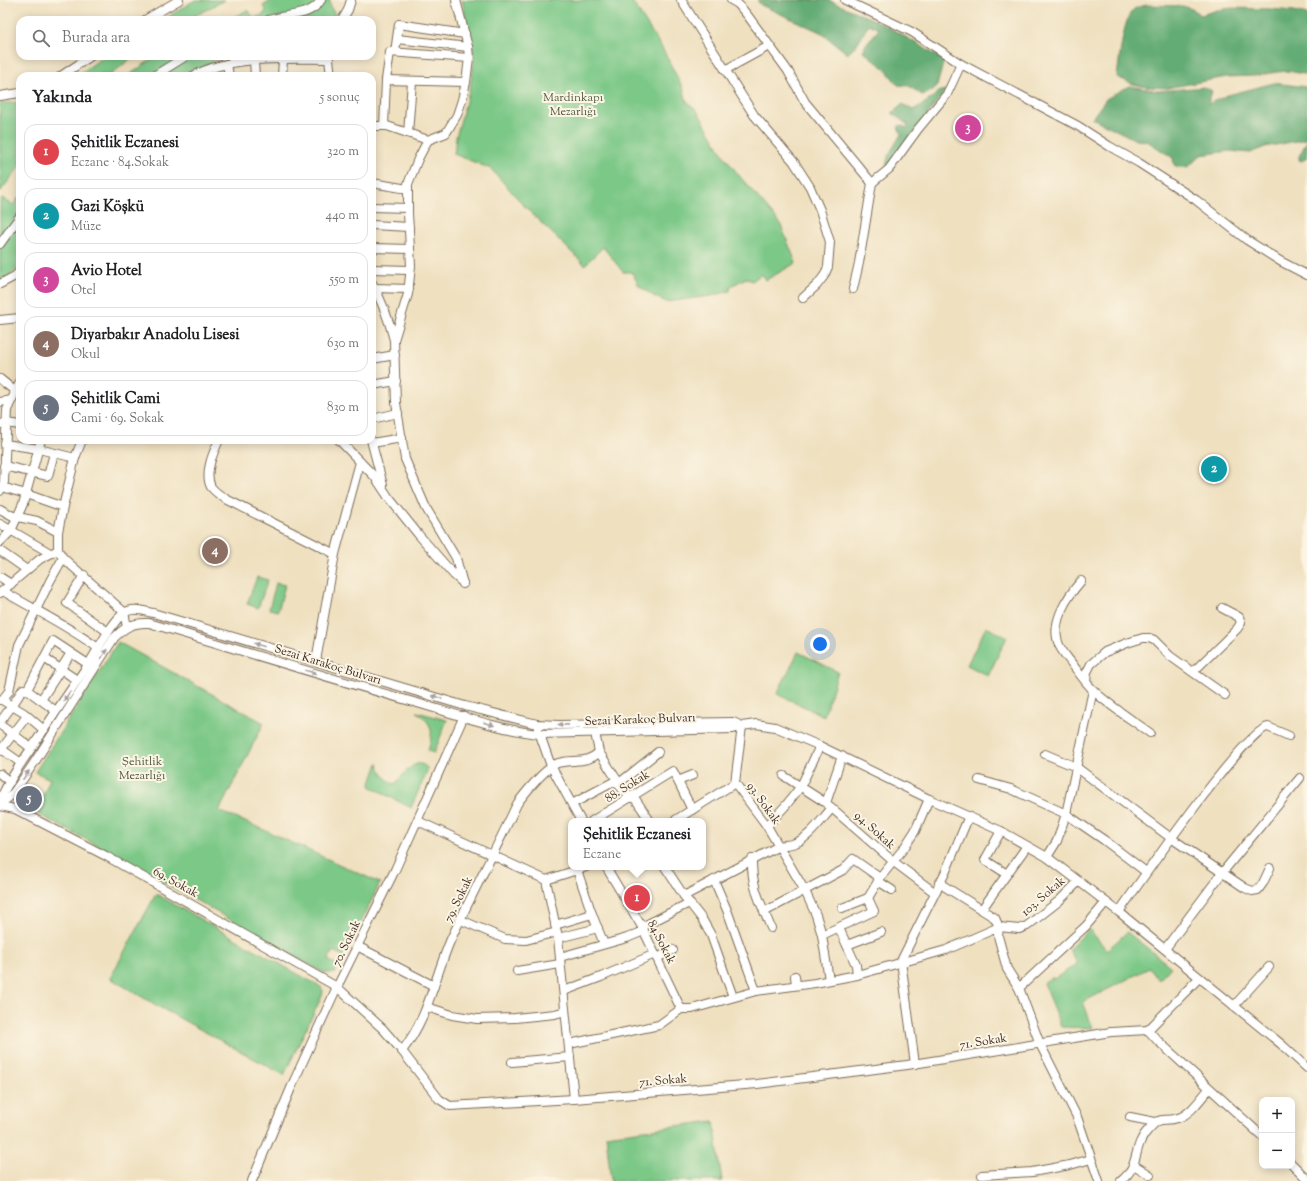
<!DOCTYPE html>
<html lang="tr">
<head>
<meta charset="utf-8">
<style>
  :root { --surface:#fff; --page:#f6f6f6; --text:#202124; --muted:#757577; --line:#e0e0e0; --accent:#2563eb }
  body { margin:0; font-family:"Sorts Mill Goudy",serif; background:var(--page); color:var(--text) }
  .controls { position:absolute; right:12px; bottom:12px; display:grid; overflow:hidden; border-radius:8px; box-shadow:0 2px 10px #0003 }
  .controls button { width:36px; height:36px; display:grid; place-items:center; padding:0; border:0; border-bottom:1px solid var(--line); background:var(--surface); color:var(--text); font:20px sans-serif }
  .you { position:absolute; left:820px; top:644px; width:14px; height:14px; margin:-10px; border:3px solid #fff; border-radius:50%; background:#1a73e8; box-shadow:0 0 0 6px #1a73e833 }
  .badge { display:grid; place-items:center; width:26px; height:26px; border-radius:50%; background:var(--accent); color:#fff; font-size:13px; font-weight:700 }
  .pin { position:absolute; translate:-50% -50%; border:2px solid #fff; box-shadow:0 1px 4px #0006 }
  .popup { position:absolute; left:568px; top:818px; width:138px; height:52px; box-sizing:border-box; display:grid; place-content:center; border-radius:8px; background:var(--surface); filter:drop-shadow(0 1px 3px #0005); font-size:13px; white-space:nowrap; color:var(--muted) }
  .popup b { font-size:15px; color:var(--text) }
  .popup::after { content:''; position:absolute; left:50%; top:100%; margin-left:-8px; border:8px solid transparent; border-top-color:var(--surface) }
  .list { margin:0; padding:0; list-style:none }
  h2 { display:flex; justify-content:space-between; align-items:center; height:52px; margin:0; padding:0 16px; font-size:17px }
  h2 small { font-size:13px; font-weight:400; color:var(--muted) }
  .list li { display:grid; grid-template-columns:26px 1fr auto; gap:12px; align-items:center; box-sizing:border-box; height:56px; margin:0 8px 8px; padding:0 8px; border:1px solid var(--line); border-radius:12px }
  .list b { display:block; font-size:15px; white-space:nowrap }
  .list p { margin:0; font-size:13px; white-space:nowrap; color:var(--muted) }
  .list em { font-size:13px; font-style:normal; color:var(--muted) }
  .icon { flex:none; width:22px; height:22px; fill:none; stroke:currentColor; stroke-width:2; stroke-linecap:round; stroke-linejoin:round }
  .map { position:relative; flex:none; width:1307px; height:1181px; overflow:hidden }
  .search { position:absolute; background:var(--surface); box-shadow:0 2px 10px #0003; left:16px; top:16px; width:360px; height:44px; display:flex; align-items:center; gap:10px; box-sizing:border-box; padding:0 14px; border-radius:12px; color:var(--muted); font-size:15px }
  .panel { position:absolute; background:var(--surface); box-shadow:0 2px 10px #0003; left:16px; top:72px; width:360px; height:372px; border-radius:12px }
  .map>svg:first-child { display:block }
  .green { fill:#7bc887; stroke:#5b7952 }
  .forest { fill:#64ac74; stroke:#506b49 }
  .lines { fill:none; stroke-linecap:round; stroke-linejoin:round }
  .minor-casing { stroke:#7a6a57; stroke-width:10 }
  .minor { stroke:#fff; stroke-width:8 }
  .oneway { fill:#a79f9a }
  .labels { text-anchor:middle; stroke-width:4; stroke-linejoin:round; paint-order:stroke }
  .park-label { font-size:12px; fill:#4e593e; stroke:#fcf5e5 }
  .street-label { font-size:12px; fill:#3b2a1e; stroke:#fcf5e5 }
</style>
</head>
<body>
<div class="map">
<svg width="1307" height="1181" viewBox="0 0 1307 1181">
  <rect width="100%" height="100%" fill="#fcf5e5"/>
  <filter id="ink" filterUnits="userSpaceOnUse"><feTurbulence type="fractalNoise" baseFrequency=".025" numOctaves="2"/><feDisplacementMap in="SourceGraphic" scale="8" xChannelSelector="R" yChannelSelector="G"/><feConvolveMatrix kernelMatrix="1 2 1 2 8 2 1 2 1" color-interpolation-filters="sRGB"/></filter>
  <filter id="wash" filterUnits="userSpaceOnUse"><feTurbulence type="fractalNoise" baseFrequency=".012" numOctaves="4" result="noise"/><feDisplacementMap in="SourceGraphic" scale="16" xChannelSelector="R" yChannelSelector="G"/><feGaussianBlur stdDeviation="0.9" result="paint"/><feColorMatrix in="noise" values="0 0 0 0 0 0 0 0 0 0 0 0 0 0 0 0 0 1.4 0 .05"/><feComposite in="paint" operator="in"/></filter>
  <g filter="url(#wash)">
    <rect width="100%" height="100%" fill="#efe0c0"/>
    <g class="green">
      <path d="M195 0H225L187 20H163Z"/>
      <path d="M272 0H330L331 8 339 20H227L248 10 254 18 263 15 266 11 263 6Z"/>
      <path d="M462 0H631L661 46 683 88 687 102 696 109 724 156 741 178 780 223 796 263 766 280 762 274 752 281 746 278 731 286 730 291 711 296 667 302 655 297 639 286 632 272H623L603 247 585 265 528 210 491 169 454 154 456 137 470 87 474 62 473 49Z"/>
      <path d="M105 56H134L109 76H76Z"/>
      <path d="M156 56 158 58H162L163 56H231V58L214 61 187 76H128Z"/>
      <path d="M20 102V166L0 192V103H5Z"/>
      <path d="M20 196V267L0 282V201L2 198 13 205Z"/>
      <path d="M257 577 268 580 258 608 247 604Z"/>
      <path d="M276 583 285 585 278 611 269 609Z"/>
      <path d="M986 627 1007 637 988 676 967 665Z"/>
      <path d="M118 642 264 723 219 811 262 829 380 883 344 957 333 951 328 960 339 966 335 973H324L125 860 36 813 50 779 35 772Z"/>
      <path d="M798 652 838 672 824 716 777 694Z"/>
      <path d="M417 712 447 720 434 753 428 751C433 731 434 725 417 712Z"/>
      <path d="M378 763C381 773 385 779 394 784 401 781 415 752 428 769L411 808 370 786Z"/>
      <path d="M156 894 321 987 323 991 322 996 284 1075 159 1007 110 978Z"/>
      <path d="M1089 929 1107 950 1127 932 1171 967 1159 980 1149 968 1083 1002 1093 1028 1061 1027 1043 983 1052 977 1054 979 1077 964 1069 949Z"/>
      <path d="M714 1121 722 1181H611L606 1135Z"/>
    </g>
    <g class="forest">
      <path d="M757 0H828L879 22 911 40 944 60 937 86 932 91 922 95 909 86 898 85 885 69 863 51 866 44 879 29 869 24 857 44 848 54 820 32 761 5Z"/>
      <path d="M1146 5 1183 6 1192 9 1201 15 1217 10 1232 8 1270 9 1294 11 1307 14V75L1289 71 1277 72 1254 76 1227 77 1167 88 1147 87 1133 84 1117 77C1119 63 1123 17 1134 9 1137 7 1143 6 1146 5Z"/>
      <path d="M1274 83 1307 87V139L1265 147 1250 153 1229 151 1201 155 1188 167H1179L1174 165 1173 158 1147 141 1136 140 1092 118 1106 99 1129 86 1159 91 1205 87 1212 91 1208 104 1228 95Z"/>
      <path d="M946 90 889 166 886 165 888 156 901 134 898 127 900 125 907 128 908 125 892 113 903 104 913 110 928 101 940 91Z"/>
      <path d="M1307 141V157L1302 161 1299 160V156Z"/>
    </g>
  </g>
  <g filter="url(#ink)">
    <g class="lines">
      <defs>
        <g id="minor">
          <path d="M681 0 754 115 794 162 810 187 820 210 830 242 828 267 824 276 817 285 803 298"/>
          <path d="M731 0 738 4 748 16 788 71 805 102 872 183"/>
          <path d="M845 0 912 32 961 64 1078 126 1109 146 1139 163 1196 200 1247 240 1280 261 1307 275"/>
          <path d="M145 20 179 0"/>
          <path d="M269 20C287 13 310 18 321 0"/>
          <path d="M342 20 348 10 351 0"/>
          <path d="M397 39 468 47"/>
          <path d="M395 52 399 24 465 34"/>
          <path d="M254 61 255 76"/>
          <path d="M227 64 229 76"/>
          <path d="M725 70 769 46"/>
          <path d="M61 76 91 56"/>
          <path d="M154 76 186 56"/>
          <path d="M193 76C231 55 287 59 329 59L331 76"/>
          <path d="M282 76 283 60"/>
          <path d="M386 80 390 52 469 58"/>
          <path d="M0 96 20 93"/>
          <path d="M372 126H387L428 140 446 133 457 115 462 100 466 82 469 58 468 47 456 0"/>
          <path d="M384 126 386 80 466 82"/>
          <path d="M408 133 412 82"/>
          <path d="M428 140 418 159 408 184V213L411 266 408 294 394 340 396 403 405 459 426 508 456 558 463 584"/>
          <path d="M372 183 408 189"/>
          <path d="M372 207 408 208"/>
          <path d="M372 225 409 227"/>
          <path d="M0 244 20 216"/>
          <path d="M372 248 410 249"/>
          <path d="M372 269 410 270"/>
          <path d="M372 283C382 301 389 320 394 340"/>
          <path d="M0 284 15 276 20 271"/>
          <path d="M853 289 859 263 872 183 889 169 918 129 947 94 961 64"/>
          <path d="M372 290 375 288 409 289"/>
          <path d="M0 320 20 318"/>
          <path d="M372 359 395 355"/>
          <path d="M0 379 16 392"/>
          <path d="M372 385 396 381"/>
          <path d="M0 402 12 400"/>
          <path d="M372 419 398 413"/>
          <path d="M0 424 6 423 20 425"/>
          <path d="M82 440 75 458 63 507 58 532V550L63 558 124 612 127 627"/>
          <path d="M219 440C213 453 204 473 211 487 215 492 221 496 226 499L335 554"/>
          <path d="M339 440 375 477 389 498 418 534 454 575 463 583"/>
          <path d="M371 440 383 485"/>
          <path d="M372 443 402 438"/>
          <path d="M5 444 39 449 75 458"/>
          <path d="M4 466 48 476 54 453"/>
          <path d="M2 487 26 494 63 507"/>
          <path d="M0 491 4 482 7 410 20 382"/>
          <path d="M0 509 13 516 37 521 58 532"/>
          <path d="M0 524 50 553"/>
          <path d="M0 542 11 531 23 504 41 440"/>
          <path d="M0 551 27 570"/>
          <path d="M84 575 67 603 108 632"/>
          <path d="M0 577 11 584"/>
          <path d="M1081 581C1068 596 1051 621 1058 642 1060 650 1068 658 1073 665 1079 673 1086 683 1094 691 1111 707 1131 719 1150 733"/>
          <path d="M3 591C35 610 68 626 98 648"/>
          <path d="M0 593 40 559 58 550"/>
          <path d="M44 658 77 680"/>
          <path d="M316 661 335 554 360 462"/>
          <path d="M1193 672 1237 629 1241 623 1239 617 1222 608"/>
          <path d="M1086 682 1087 672 1091 664 1105 652 1127 643 1143 638H1149L1154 640 1170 656 1225 695"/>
          <path d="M0 700H2L9 691 19 645 50 581 63 558"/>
          <path d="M2 700 24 713 44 730"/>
          <path d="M41 700 71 653"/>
          <path d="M56 711 27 690 53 641 88 664"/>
          <path d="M0 722 12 706 23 689 27 690"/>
          <path d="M0 725 13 734 31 748"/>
          <path d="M742 726 735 783 767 826 805 891 816 915 822 935 829 980"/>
          <path d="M538 729 551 766 581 821"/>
          <path d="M595 733 599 752 617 780 618 784 627 794 636 800 650 821"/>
          <path d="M0 748 21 763"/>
          <path d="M0 751 27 716"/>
          <path d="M1045 754 1076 767 1171 838 1245 888 1252 891 1258 890 1263 883 1270 868"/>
          <path d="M0 774 10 782"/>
          <path d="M784 776 826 803 894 862 934 892"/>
          <path d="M979 780 1011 789 1066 814 1104 840 1146 872"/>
          <path d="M678 781 693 775"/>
          <path d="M618 784 658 752"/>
          <path d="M0 800C8 781 21 763 33 746 51 719 69 692 88 665 96 653 113 620 124 613 133 607 143 611 153 613L465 706 537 724 559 725 733 722 742 726 756 724 775 727 820 746 929 799 1001 831 1047 857 1119 912 1281 1044 1307 1068"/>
          <path d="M826 803 842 756"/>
          <path d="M0 804 12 795 34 763 114 638C125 627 133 622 149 623 236 649 323 676 410 701 453 713 496 729 539 734L733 729 742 726"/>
          <path d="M572 804 617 780"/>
          <path d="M0 806 15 809 106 856 337 987 383 1029 402 1051 439 1099 450 1106 574 1099 757 1084 907 1065 1111 1032 1148 1030 1199 978"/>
          <path d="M418 821 546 880 586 867"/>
          <path d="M592 821 673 771 692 810"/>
          <path d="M674 821 735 783"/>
          <path d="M767 826 787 804 801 786 820 746"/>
          <path d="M1001 831 985 860 1007 874"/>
          <path d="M1047 857 1057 841 1066 814 1093 690"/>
          <path d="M752 859C751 887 761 903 771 928"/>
          <path d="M606 867 642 927 681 1009"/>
          <path d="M665 867 684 896 702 919 711 935 733 997"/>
          <path d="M577 870 592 914 604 944"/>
          <path d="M546 880 558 938 574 1099"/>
          <path d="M714 880 727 910 756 991"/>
          <path d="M878 881 892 890"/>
          <path d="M939 883 995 918 999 927 998 936 1007 969 1019 988 1040 1044 1077 1117 1099 1181"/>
          <path d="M684 896 779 846C783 845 788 845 792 844 808 840 821 820 832 808"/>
          <path d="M842 908 868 898 880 878 904 848 915 831 929 799"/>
          <path d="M982 909 1027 846"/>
          <path d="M764 912 843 870 853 859 880 878"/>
          <path d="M1119 912C1137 886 1246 729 1268 727L1289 736"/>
          <path d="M461 920 505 939 526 940 557 932"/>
          <path d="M555 925 592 914"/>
          <path d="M642 927 689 903"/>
          <path d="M839 928 856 965 857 975"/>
          <path d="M822 935 874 911 868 898"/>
          <path d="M558 938 598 928"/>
          <path d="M847 945 881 932"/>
          <path d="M357 946 434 986"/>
          <path d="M1165 949 1222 873 1300 778"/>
          <path d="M560 957 627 938 644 931"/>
          <path d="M657 958 673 950"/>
          <path d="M517 971 560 964"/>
          <path d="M795 976 796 985"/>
          <path d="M1019 988 1086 926 1106 902"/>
          <path d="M564 991 601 977 655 954"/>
          <path d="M1234 1006 1269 967"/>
          <path d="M427 1007 452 1015 477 1019 515 1018 555 1014 565 1011"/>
          <path d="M1148 1030 1157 1040 1262 1136"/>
          <path d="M569 1044 659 1025 681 1009H692L756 991 815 983 857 975 946 950 999 927 1019 929 1027 926 1059 901 1078 882"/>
          <path d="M402 1051C429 1017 434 978 451 939 472 894 496 849 517 804 524 794 547 766 558 763 573 759 588 764 599 752"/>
          <path d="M512 1062 570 1057"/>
          <path d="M915 1064 901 961 945 873 969 816"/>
          <path d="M1130 1117 1155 1122"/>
          <path d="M1292 1164 1307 1179"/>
          <path d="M1134 1165 1150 1175"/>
          <path d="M982 1175 1032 1172 1070 1165 1091 1159"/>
          <path d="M252 1181 294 1081 337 987 395 870 464 716"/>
          <path d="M1121 1181C1141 1165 1132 1147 1148 1130 1162 1114 1162 1123 1178 1118 1191 1114 1201 1098 1209 1089"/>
        </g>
      </defs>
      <use href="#minor" class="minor-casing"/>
      <use href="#minor" class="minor"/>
    </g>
    <defs><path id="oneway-solid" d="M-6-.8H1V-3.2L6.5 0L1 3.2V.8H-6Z"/></defs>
    <g class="oneway">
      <use href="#oneway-solid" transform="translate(259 645) rotate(-163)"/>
      <use href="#oneway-solid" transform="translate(104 654) rotate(-58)"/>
      <use href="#oneway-solid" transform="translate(311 672) rotate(17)"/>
      <use href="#oneway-solid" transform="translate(67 696) rotate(123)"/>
      <use href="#oneway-solid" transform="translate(437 697) rotate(-162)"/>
      <use href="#oneway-solid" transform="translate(489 724) rotate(16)"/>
      <use href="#oneway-solid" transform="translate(563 725) rotate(179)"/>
      <use href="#oneway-solid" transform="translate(26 775) rotate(-55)"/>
    </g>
  </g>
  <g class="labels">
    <g class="park-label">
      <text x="573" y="101">Mardinkapı<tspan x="573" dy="14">Mezarlığı</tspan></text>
      <text x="142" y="765">Şehitlik<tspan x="142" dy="14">Mezarlığı</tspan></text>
    </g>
    <g class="street-label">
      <text transform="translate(328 664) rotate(17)" y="4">Sezai Karakoç Bulvarı</text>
      <text transform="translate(640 719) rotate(-2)" y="4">Sezai Karakoç Bulvarı</text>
      <text transform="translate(627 786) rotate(-32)" y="4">88. Sokak</text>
      <text transform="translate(764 803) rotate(54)" y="4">93. Sokak</text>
      <text transform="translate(875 830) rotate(42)" y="4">94. Sokak</text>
      <text transform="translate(176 882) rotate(29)" y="4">69. Sokak</text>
      <text transform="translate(1043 896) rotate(-41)" y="4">103. Sokak</text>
      <text transform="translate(458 899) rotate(-64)" y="4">79. Sokak</text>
      <text transform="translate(662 942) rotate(63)" y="4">84.Sokak</text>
      <text transform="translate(346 943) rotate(-64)" y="4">70. Sokak</text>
      <text transform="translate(983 1041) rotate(-9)" y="4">71. Sokak</text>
      <text transform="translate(663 1080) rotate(-5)" y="4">71. Sokak</text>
    </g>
  </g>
</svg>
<div class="controls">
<button>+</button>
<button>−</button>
</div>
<div class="you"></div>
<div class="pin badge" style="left:637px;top:898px;background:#e0444e">1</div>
<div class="popup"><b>Şehitlik Eczanesi</b>Eczane</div>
<div class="pin badge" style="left:1214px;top:469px;background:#0f9aa8">2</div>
<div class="pin badge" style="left:968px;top:128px;background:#d1479c">3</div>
<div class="pin badge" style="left:215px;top:551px;background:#8d6e63">4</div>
<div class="pin badge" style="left:29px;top:799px;background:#6b7280">5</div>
<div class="search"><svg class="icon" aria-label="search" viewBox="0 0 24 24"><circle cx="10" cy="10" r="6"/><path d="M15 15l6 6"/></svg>Burada ara</div>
<section class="panel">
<h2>Yakında<small>5 sonuç</small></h2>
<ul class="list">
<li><span class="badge" style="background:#e0444e">1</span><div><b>Şehitlik Eczanesi</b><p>Eczane · 84.Sokak</p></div><em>320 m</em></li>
<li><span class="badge" style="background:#0f9aa8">2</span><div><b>Gazi Köşkü</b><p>Müze</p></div><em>440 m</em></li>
<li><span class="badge" style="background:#d1479c">3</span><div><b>Avio Hotel</b><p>Otel</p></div><em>550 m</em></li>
<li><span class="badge" style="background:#8d6e63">4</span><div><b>Diyarbakır Anadolu Lisesi</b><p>Okul</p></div><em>630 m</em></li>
<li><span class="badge" style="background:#6b7280">5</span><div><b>Şehitlik Cami</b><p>Cami · 69. Sokak</p></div><em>830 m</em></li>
</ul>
</section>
</div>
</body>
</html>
